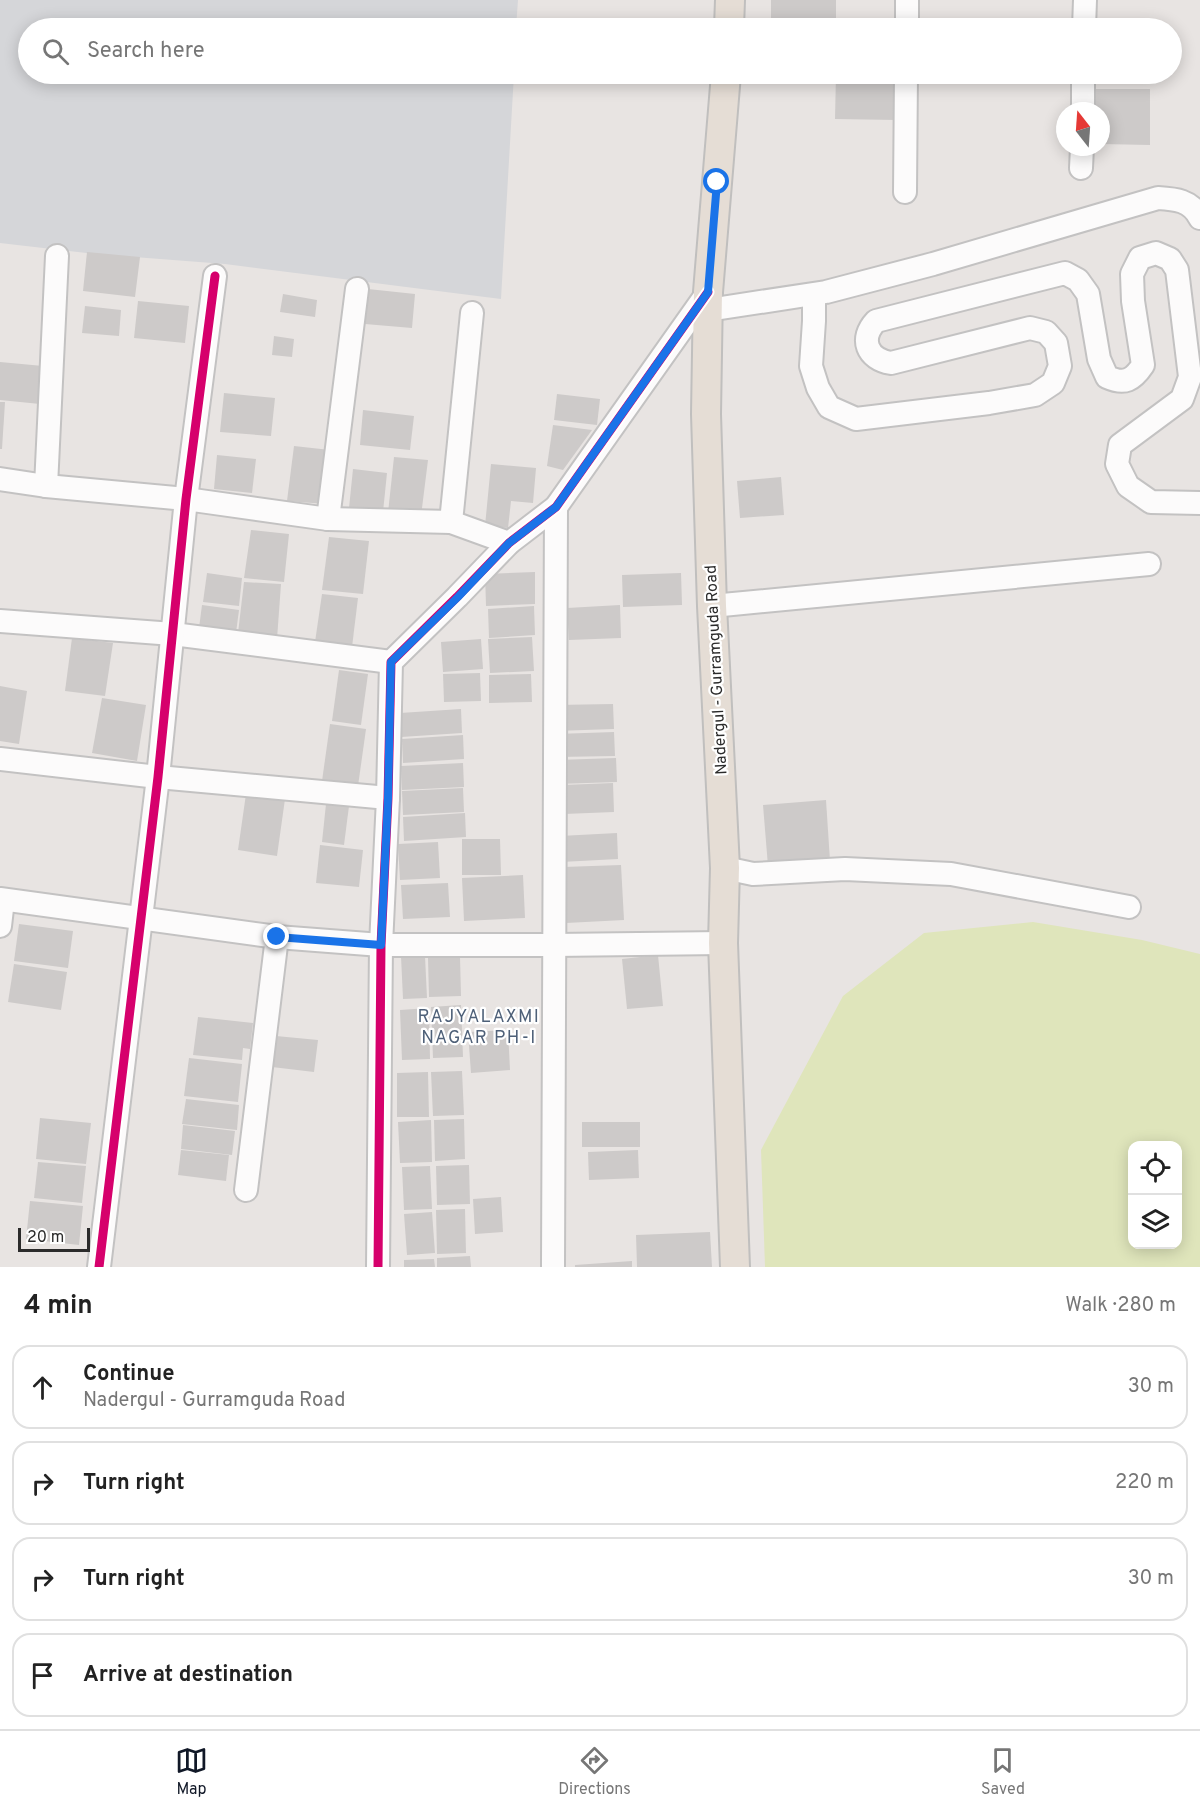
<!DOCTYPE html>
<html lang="en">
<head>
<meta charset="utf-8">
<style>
  :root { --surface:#fff; --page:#f2f2f2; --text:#222; --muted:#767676; --line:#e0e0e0; --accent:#111827 }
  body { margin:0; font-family:Overpass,sans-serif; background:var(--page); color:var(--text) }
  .controls { position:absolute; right:18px; bottom:18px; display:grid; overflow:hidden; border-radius:12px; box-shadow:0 3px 15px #0003 }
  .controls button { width:54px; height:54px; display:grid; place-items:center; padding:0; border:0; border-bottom:2px solid var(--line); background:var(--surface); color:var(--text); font:30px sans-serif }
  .compass { position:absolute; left:1056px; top:102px; width:54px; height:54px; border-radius:50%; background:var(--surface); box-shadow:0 3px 15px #0003; rotate:343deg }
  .scale { position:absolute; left:18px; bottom:15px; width:72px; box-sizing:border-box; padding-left:6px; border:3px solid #2b2b2b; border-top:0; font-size:16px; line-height:21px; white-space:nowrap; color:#2b2b2b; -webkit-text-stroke:4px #fff; paint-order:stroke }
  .stop { position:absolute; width:18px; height:18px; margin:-14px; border:4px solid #1a73e8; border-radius:50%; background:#fff }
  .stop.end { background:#1a73e8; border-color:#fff; box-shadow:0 2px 6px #0008 }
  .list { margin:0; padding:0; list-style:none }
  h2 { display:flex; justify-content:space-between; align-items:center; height:78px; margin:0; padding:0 24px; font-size:26px }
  h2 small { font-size:20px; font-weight:400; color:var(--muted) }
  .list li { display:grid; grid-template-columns:39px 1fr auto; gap:18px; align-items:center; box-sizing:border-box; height:84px; margin:0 12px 12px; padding:0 12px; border:2px solid var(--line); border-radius:18px }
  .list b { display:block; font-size:22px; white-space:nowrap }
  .list p { margin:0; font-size:20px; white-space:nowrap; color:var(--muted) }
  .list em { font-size:20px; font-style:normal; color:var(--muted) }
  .icon { flex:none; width:33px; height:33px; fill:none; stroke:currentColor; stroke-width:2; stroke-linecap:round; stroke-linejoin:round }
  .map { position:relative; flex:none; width:1200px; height:1267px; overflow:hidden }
  .search { position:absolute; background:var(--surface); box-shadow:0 3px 15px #0003; left:18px; right:18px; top:18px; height:66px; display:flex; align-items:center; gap:15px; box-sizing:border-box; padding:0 21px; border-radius:33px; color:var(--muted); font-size:22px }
  .sheet { height:462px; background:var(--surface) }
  nav { display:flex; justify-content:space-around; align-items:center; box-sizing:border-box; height:84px; border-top:2px solid var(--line); background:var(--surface); font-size:16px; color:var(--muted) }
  nav a { display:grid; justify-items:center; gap:3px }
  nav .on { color:var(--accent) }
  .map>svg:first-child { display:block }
  .airport { fill:#d5d6d9 }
  .pitch { fill:#dfe5bb; fill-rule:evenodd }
  .building { fill:#cdcac9 }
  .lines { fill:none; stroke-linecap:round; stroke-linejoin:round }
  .minor-casing { stroke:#c3c2c2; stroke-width:26 }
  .major-casing { stroke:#c0bfbe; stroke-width:32 }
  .minor { stroke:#fcfbfb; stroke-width:22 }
  .major { stroke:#e5ddd5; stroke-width:28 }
  .cycleway-casing { stroke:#fff; stroke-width:13 }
  .cycleway { stroke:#d6006c; stroke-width:9 }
  .route { stroke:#1a73e8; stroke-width:8 }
  .labels { text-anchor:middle; stroke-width:4.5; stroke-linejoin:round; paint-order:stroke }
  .street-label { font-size:16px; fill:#2b2b2b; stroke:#fff }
  .neighbourhood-label { font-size:18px; letter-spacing:1.5px; fill:#4e6078; stroke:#fff }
</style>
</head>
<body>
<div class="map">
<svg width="1200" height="1267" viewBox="0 0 1200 1267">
  <rect width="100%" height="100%" fill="#e8e4e2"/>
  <path class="airport" d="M0 0H518L516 28H28V74H514L501 299 225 264 95 254 0 243Z"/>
  <path class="pitch" d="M1033 922 1142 940 1200 954V1267H765L761 1150 843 996 924 933ZM1132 1146H1178V1244H1132Z"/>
  <g class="building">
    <rect x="771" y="0" width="65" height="21"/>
    <path d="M771 23H837L836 28H771Z"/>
    <path d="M836 74H897V120L835 119Z"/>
    <path d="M1092 89H1150V145L1101 144V111H1091Z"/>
    <path d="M87 252 140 257 135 297 83 291Z"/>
    <path d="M368 289 415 294 412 328 365 324Z"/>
    <path d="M283 294 317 300 315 317 280 312Z"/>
    <path d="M138 301 189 306 185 343 134 338Z"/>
    <path d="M85 306 121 310 119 336 82 333Z"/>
    <path d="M274 336 294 339 292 357 272 355Z"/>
    <path d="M0 362 43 366 40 404 0 400Z"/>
    <path d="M224 393 275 398 271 436 220 432Z"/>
    <path d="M557 394 600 399 597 425 554 420Z"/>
    <path d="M0 402H5L2 449H0Z"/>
    <path d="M363 410 414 416 410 450 360 445Z"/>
    <path d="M553 425 592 430 563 470 547 466Z"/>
    <path d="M294 446 330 450 325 504 287 501Z"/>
    <path d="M217 455 256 459 252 493 214 489Z"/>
    <path d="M394 457 428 460 421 516 388 513Z"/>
    <path d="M491 464 536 468 533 503 511 501 508 528 485 526Z"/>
    <path d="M353 469 387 473 383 512 349 508Z"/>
    <path d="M781 477 784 515 740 518 737 481Z"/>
    <path d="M251 530 289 534 284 582 244 578Z"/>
    <path d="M329 537 369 541 363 594 322 590Z"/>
    <path d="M535 572V604L486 606 485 574Z"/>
    <path d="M207 573 242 578 239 606 203 602Z"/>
    <path d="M681 573 682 605 623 607 622 575Z"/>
    <path d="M244 582 281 584 277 639 238 633Z"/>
    <path d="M322 594 358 598 352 647 315 642Z"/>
    <path d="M202 605 239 610 236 633 199 628Z"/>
    <path d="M620 605 621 638 569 640 567 608Z"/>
    <path d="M534 606 535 635 489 638 488 609Z"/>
    <path d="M532 637 534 671 490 673 488 639Z"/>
    <path d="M72 638 113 643 105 696 65 691Z"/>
    <path d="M481 639 483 669 443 672 441 642Z"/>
    <path d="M339 670 368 674 361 725 332 721Z"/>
    <path d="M480 673 481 701 444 702 443 674Z"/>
    <path d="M531 674 532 702 489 703V675Z"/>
    <path d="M0 686 27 691 19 744 0 741Z"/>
    <path d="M102 698 146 705 137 761 92 753Z"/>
    <path d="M613 704 614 729 555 731V705Z"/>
    <path d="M461 709 462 733 401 737 400 713Z"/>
    <path d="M330 724 366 729 358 786 322 781Z"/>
    <path d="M614 732 615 756 557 757 556 734Z"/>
    <path d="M463 735 464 759 403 763 402 739Z"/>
    <path d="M616 758 617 782 557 784V760Z"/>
    <path d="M463 763 464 787 402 790 401 766Z"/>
    <path d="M613 783 614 812 564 814 563 785Z"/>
    <path d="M463 788 464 812 403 815 402 791Z"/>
    <path d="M246 794 285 799 277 856 238 850Z"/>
    <path d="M826 800 830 861 768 866 763 805Z"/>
    <path d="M326 804 349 806 344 845 322 842Z"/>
    <path d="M465 813 466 837 404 841 403 817Z"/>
    <path d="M617 833 618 859 561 862 560 836Z"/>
    <path d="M462 839H500L501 875H462Z"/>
    <path d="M438 842 440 878 400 880 398 844Z"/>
    <path d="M320 845 363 850 359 887 316 883Z"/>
    <path d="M621 865 624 920 566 923 563 867Z"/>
    <path d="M523 875 525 918 464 921 462 878Z"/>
    <path d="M448 883 450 917 403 919 401 885Z"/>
    <path d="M19 924 73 931 68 968 14 961Z"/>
    <path d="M658 955 663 1006 627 1009 622 959Z"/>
    <path d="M401 956H425L427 998 403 999Z"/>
    <path d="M460 957 461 996 429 997 428 958Z"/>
    <path d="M14 964 67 972 61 1010 8 1002Z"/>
    <path d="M461 1005 463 1057 433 1058 431 1007Z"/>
    <path d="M429 1008 430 1059 402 1060 400 1010Z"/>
    <path d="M198 1017 253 1023 250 1049 243 1048 242 1060 193 1055Z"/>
    <path d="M508 1030 510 1070 471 1073 468 1032Z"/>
    <path d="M276 1036 318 1040 314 1072 272 1067Z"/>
    <path d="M189 1058 242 1064 238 1102 184 1096Z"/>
    <path d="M462 1071 464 1115 433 1116 431 1072Z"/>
    <path d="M428 1072 429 1117H397V1073Z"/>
    <path d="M186 1099 239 1105 237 1130 182 1124Z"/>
    <path d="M40 1118 91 1123 86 1164 36 1159Z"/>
    <path d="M464 1119 465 1159 435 1161 434 1120Z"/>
    <path d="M431 1120 432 1162 400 1163 398 1122Z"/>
    <rect x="582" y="1122" width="58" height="25"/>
    <path d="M183 1125 235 1131 232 1155 181 1149Z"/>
    <path d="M181 1150 229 1155 226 1181 178 1175Z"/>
    <path d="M638 1150 639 1178 589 1180 588 1152Z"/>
    <path d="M38 1162 86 1166 82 1203 34 1198Z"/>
    <path d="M469 1165 470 1204 437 1205 436 1166Z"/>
    <path d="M430 1166 432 1209 404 1210 402 1167Z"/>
    <path d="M501 1197 503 1232 475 1234 473 1199Z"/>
    <path d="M30 1201 83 1206 79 1245 26 1239Z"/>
    <path d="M465 1209 466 1253 437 1254 436 1210Z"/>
    <path d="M432 1212 435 1253 407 1255 404 1214Z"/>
    <path d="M710 1232 712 1267H637L636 1235Z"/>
    <path d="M470 1256 471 1267H437V1258Z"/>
    <path d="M434 1259 435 1267H404V1260Z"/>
    <path d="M632 1261V1267H575V1265Z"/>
  </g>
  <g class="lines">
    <defs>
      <g id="minor">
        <path d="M907 28V0"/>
        <path d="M1084 28 1085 0"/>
        <path d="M1083 111V74"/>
        <path d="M1081 168 1082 147"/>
        <path d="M905 192 906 74"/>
        <path d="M814 295V321L811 366 818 388 829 407 856 419 989 403 1035 395 1053 383 1060 366 1056 343 1046 332 1030 328 891 363C867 359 859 339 876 321L1065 273 1078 280 1088 294 1099 359 1107 377C1125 385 1133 380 1143 365L1133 301 1132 274 1140 258 1156 253 1170 259 1177 270 1190 377 1182 399 1120 445 1117 464 1128 486 1151 502 1200 503"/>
        <path d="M708 310 826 292 933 264 1158 198C1175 199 1191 200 1200 218"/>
        <path d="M0 479 46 486 186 499 328 519 451 522 509 543"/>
        <path d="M46 486 57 256"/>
        <path d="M328 519 357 289"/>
        <path d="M451 522 472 313"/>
        <path d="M712 606 1149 564"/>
        <path d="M0 621 173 634 391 662"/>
        <path d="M0 759 158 777 388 798"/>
        <path d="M725 868 753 874 845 869 951 874 1129 907"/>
        <path d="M0 899 277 937 381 945H554L723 943"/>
        <path d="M0 926 3 900"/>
        <path d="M246 1190 277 937"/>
        <path d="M99 1267 158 777 186 499 215 276"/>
        <path d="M378 1267 381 945 388 798 391 662 457 597 509 543 556 507 708 292"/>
        <path d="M553 1267 556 507"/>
      </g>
      <g id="major">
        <path d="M729 28 730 0"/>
        <path d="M726 74 708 292 706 414 712 606 725 868 723 943 735 1267"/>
      </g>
    </defs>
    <use href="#minor" class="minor-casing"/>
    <use href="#major" class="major-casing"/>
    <use href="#minor" class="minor"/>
    <use href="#major" class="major"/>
    <defs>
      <g id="cycleway">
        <path d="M99 1267 158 777 186 499 215 276"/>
        <path d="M378 1267 381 945 388 798 391 662 457 597 509 543 556 507 708 292"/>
      </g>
    </defs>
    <use href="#cycleway" class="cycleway-casing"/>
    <use href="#cycleway" class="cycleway"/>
  </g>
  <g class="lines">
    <path class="route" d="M277 937 381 945 388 798 391 662 458 597 509 543 556 507 708 292 717 182"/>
  </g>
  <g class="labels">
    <g class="street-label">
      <text transform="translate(715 670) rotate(-93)" y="6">Nadergul - Gurramguda Road</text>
    </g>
    <g class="neighbourhood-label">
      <text x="479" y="1022">RAJYALAXMI<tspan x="479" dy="21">NAGAR PH-I</tspan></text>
    </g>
  </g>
</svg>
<div class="controls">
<button><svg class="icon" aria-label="locate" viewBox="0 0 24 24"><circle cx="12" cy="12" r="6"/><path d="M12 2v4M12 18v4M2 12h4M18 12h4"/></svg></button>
<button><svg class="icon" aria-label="layers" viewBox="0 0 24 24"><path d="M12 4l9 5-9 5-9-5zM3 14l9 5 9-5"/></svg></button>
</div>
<svg class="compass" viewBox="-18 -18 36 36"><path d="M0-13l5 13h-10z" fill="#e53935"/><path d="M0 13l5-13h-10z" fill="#767676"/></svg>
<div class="scale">20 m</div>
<div class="stop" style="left:717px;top:182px"></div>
<div class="stop end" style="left:277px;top:937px"></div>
<div class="search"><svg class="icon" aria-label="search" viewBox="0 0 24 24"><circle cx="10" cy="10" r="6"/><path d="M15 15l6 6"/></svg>Search here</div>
</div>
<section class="sheet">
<h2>4 min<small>Walk · 280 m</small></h2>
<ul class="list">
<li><svg class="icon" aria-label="ahead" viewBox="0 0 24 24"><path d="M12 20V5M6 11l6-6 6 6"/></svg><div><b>Continue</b><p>Nadergul - Gurramguda Road</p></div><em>30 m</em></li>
<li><svg class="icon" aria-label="right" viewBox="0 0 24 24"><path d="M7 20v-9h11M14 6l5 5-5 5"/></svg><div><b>Turn right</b></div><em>220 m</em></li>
<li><svg class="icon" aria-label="right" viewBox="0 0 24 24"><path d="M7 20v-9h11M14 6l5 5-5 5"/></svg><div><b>Turn right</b></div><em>30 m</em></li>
<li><svg class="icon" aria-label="arrive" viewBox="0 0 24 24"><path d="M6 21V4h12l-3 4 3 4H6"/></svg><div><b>Arrive at destination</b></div></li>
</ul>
</section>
<nav>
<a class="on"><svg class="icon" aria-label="map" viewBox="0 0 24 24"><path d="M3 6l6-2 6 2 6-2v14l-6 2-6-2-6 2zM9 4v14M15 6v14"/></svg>Map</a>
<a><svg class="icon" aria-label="directions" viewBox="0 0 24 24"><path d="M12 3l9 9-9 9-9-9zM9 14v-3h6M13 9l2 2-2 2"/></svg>Directions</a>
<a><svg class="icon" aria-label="saved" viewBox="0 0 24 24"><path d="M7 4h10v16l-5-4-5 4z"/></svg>Saved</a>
</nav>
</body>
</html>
